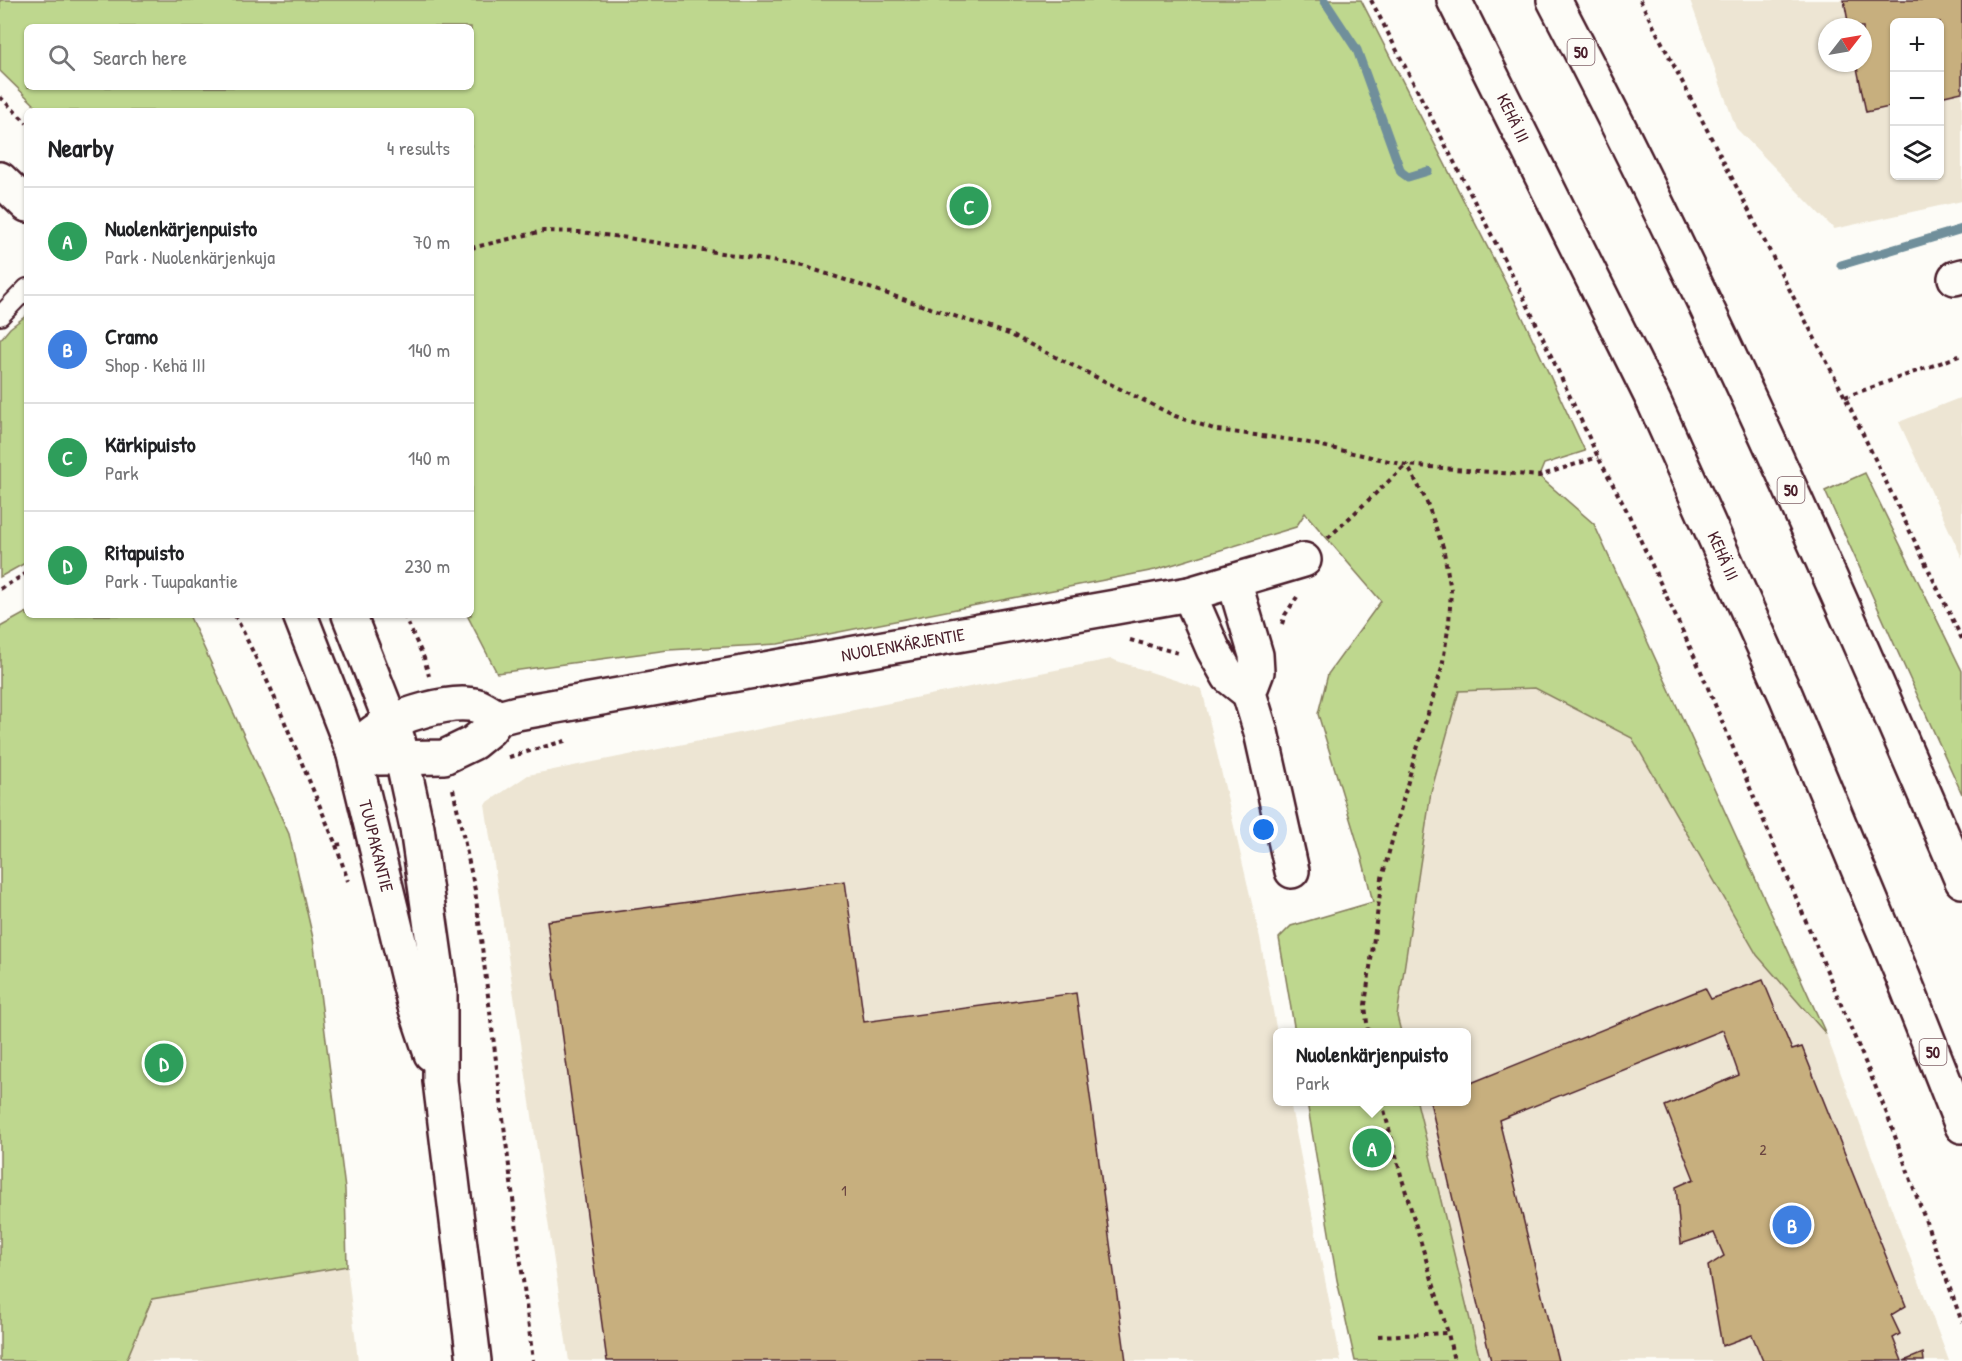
<!DOCTYPE html>
<html lang="en">
<head>
<meta charset="utf-8">
<style>
  :root { --surface:#fff; --page:#f2f2f2; --text:#202124; --muted:#757577; --line:#e0e0e0; --accent:#db2777 }
  body { margin:0; font-family:"Patrick Hand",sans-serif; background:var(--page); color:var(--text) }
  .controls { position:absolute; right:18px; top:18px; display:grid; overflow:hidden; border-radius:9px; box-shadow:0 2px 4px #0004 }
  .controls button { width:54px; height:54px; display:grid; place-items:center; padding:0; border:0; border-bottom:2px solid var(--line); background:var(--surface); color:var(--text); font:30px sans-serif }
  .compass { position:absolute; left:1818px; top:18px; width:54px; height:54px; border-radius:50%; background:var(--surface); box-shadow:0 2px 4px #0004; rotate:59deg }
  .you { position:absolute; left:1264px; top:830px; width:21px; height:21px; margin:-15px; border:4px solid #fff; border-radius:50%; background:#1a73e8; box-shadow:0 0 0 9px #1a73e833 }
  .badge { display:grid; place-items:center; width:39px; height:39px; border-radius:50%; background:var(--accent); color:#fff; font-size:20px; font-weight:700 }
  .pin { position:absolute; translate:-50% -50%; border:3px solid #fff; box-shadow:0 2px 6px #0006 }
  .popup { position:absolute; left:1273px; top:1028px; width:198px; height:78px; box-sizing:border-box; display:grid; place-content:center; border-radius:9px; background:var(--surface); filter:drop-shadow(0 2px 4px #0005); font-size:20px; white-space:nowrap; color:var(--muted) }
  .popup b { font-size:22px; color:var(--text) }
  .popup::after { content:''; position:absolute; left:50%; top:100%; margin-left:-12px; border:12px solid transparent; border-top-color:var(--surface) }
  .list { margin:0; padding:0; list-style:none }
  h2 { display:flex; justify-content:space-between; align-items:center; height:78px; margin:0; padding:0 24px; font-size:26px }
  h2 small { font-size:20px; font-weight:400; color:var(--muted) }
  .list li { display:grid; grid-template-columns:39px 1fr auto; gap:18px; align-items:center; box-sizing:border-box; height:108px; padding:0 24px; border-top:2px solid var(--line) }
  .list b { display:block; font-size:22px; white-space:nowrap }
  .list p { margin:0; font-size:20px; white-space:nowrap; color:var(--muted) }
  .list em { font-size:20px; font-style:normal; color:var(--muted) }
  .icon { flex:none; width:33px; height:33px; fill:none; stroke:currentColor; stroke-width:2; stroke-linecap:round; stroke-linejoin:round }
  .map { position:relative; flex:none; width:1962px; height:1361px; overflow:hidden }
  .search { position:absolute; background:var(--surface); box-shadow:0 2px 4px #0004; left:24px; top:24px; width:450px; height:66px; display:flex; align-items:center; gap:15px; box-sizing:border-box; padding:0 21px; border-radius:9px; color:var(--muted); font-size:22px }
  .panel { position:absolute; background:var(--surface); box-shadow:0 2px 4px #0004; left:24px; top:108px; width:450px; height:510px; border-radius:9px }
  .map>svg:first-child { display:block }
  .built { fill:#ede5d3; fill-rule:evenodd }
  .green { fill:#bed78e; stroke:#847b5c; stroke-width:1.5; fill-rule:evenodd }
  .lines { fill:none; stroke-linecap:round; stroke-linejoin:round }
  .stream { stroke:#708f9b; stroke-width:9 }
  .building { fill:#c7af7e; stroke:#4a1f2b; stroke-width:1.5 }
  .lane-casing { stroke:#4a1f2b; stroke-width:22 }
  .street-casing { stroke:#4a1f2b; stroke-width:38 }
  .secondary-casing { stroke:#4a1f2b; stroke-width:38 }
  .highway-casing { stroke:#4a1f2b; stroke-width:38 }
  .path { stroke:#4a1f2b; stroke-width:4; stroke-dasharray:4.5 4.5; stroke-linecap:butt }
  .lane { stroke:#fdfcf7; stroke-width:18 }
  .street { stroke:#fdfcf7; stroke-width:33 }
  .secondary { stroke:#fdfcf7; stroke-width:33 }
  .highway { stroke:#fdfcf7; stroke-width:33 }
  .labels { text-anchor:middle; stroke-width:5; stroke-linejoin:round; paint-order:stroke }
  .number-label { font-size:15px; fill:#694340 }
  .shield { fill:#fdfcf7; stroke:#806168; stroke-width:1.5 }
  .shield-label { font-size:16px; font-weight:bold; fill:#4a1f2b }
  .street-label { font-size:18px; fill:#4a1f2b; stroke:#fdfcf7 }
</style>
</head>
<body>
<div class="map">
<svg width="1962" height="1361" viewBox="0 0 1962 1361">
  <rect width="100%" height="100%" fill="#fdfcf7"/>
  <filter id="ink" filterUnits="userSpaceOnUse"><feTurbulence type="fractalNoise" baseFrequency=".0167" numOctaves="2"/><feDisplacementMap in="SourceGraphic" scale="12" xChannelSelector="R" yChannelSelector="G"/><feConvolveMatrix kernelMatrix="1 2 1 2 8 2 1 2 1" color-interpolation-filters="sRGB"/></filter>
  <g filter="url(#ink)">
    <g class="built">
      <path d="M1690 0H1962V201L1834 229 1736 128ZM1894 22H1940V176H1894ZM1827 27H1863V63H1827Z"/>
      <path d="M1962 397V558L1899 422Z"/>
      <path d="M1111 659 1202 689 1260 938 1277 1033 1278 1102H1290L1341 1361H569L485 804 528 775Z"/>
      <path d="M1535 688 1632 738 1757 955 1826 1034 1949 1361H1478L1415 1102H1466V1032H1400L1397 1016 1431 792 1459 691Z"/>
      <path d="M347 1266 358 1361H126L152 1299Z"/>
    </g>
    <g class="green">
      <path d="M0 0H1361L1515 301 1585 451 1544 464 1539 476 1594 524 1826 1034 1757 955 1632 738 1535 688 1459 691 1431 792 1397 1016 1401 1032H1295L1279 938 1291 926 1373 902 1362 858 1318 714 1328 674 1381 601 1305 513 1296 527 1155 570 778 644 668 650 497 673 467 615H471V111H41L0 71ZM27 27H471V87H27Z"/>
      <path d="M27 315V562L0 577V340L10 328Z"/>
      <path d="M1865 473 1962 671V794L1825 491Z"/>
      <path d="M27 612V615H189L289 834 313 938 345 1189 347 1266 152 1299 126 1361H0V627Z"/>
      <path d="M1307 1102H1417L1480 1361H1355L1337 1280Z"/>
    </g>
    <g class="lines">
      <g class="stream">
        <path d="M1324 0 1357 50 1401 172 1408 177 1428 171"/>
        <path d="M1841 265 1962 229"/>
      </g>
    </g>
    <g class="building">
      <path d="M1844 0H1962V92L1940 97V22H1894V106L1866 112 1856 63H1863V27H1849Z"/>
      <path d="M845 881 864 1022 1076 993 1126 1361H607L547 921Z"/>
      <path d="M1763 980 1792 1050 1802 1047 1906 1306 1891 1315 1900 1334 1893 1338 1902 1361H1763L1752 1335 1722 1346 1708 1266 1724 1256 1714 1233 1681 1244 1676 1187 1694 1179 1665 1106 1739 1075 1723 1030 1499 1120 1558 1361H1491L1430 1102H1466V1085L1705 988 1711 999Z"/>
      <path d="M1923 1353 1924 1361H1904Z"/>
    </g>
    <g class="lines">
      <defs>
        <path id="lane" d="M0 316 27 288"/>
        <g id="street">
          <path d="M1955 278 1962 276"/>
          <path d="M1234 581 1256 655 1257 672 1249 693"/>
          <path d="M1189 594 1213 649 1229 677 1249 693 1261 732 1292 871"/>
          <path d="M353 751 380 758 444 757 473 743 489 730 498 718 517 713 1189 594 1304 560"/>
          <path d="M353 751C360 745 367 737 374 732 396 716 452 698 478 706 485 709 492 714 498 718"/>
        </g>
        <g id="secondary">
          <path d="M0 179 27 205"/>
          <path d="M300 615 353 751 414 1003 431 1054"/>
          <path d="M349 615 398 740 417 828 440 991V1081L474 1361"/>
        </g>
        <g id="highway">
          <path d="M1454 0 1654 402 1786 696 1903 977 1962 1126"/>
          <path d="M1554 0C1704 287 1835 583 1962 881"/>
        </g>
      </defs>
      <use href="#lane" class="lane-casing"/>
      <use href="#street" class="street-casing"/>
      <use href="#secondary" class="secondary-casing"/>
      <use href="#highway" class="highway-casing"/>
      <g class="path">
        <path d="M1371 0 1528 306 1598 457 1627 511 1700 669 1887 1114 1962 1322"/>
        <path d="M1640 0 1845 397 1962 639"/>
        <path d="M0 97 27 123"/>
        <path d="M471 248 543 231 579 232 621 237 803 266 1009 334 1175 416 1217 430 1300 441 1406 465 1539 476 1598 457"/>
        <path d="M1845 397 1962 355"/>
        <path d="M1328 538 1406 465"/>
        <path d="M0 589 27 573"/>
        <path d="M235 615 271 689 336 845 342 844"/>
        <path d="M404 615 424 658 429 676"/>
        <path d="M1282 624 1285 615 1297 597"/>
        <path d="M1130 640 1178 653"/>
        <path d="M509 757 568 740"/>
        <path d="M453 789 475 890 533 1361"/>
        <path d="M336 845 348 881"/>
        <path d="M1368 1032 1365 1005 1382 878 1414 759 1442 668 1449 623 1451 590 1443 547 1426 500 1407 465"/>
        <path d="M1382 1102 1402 1179 1448 1333 1454 1361"/>
        <path d="M1378 1336 1448 1333"/>
      </g>
      <use href="#lane" class="lane"/>
      <use href="#street" class="street"/>
      <use href="#secondary" class="secondary"/>
      <use href="#highway" class="highway"/>
    </g>
  </g>
  <g class="labels">
    <g class="number-label">
      <text x="1763" y="1155">2</text>
      <text x="844" y="1196">1</text>
    </g>
    <g class="shield">
      <rect x="1567.5" y="39" width="27" height="26" rx="4.5"/>
      <rect x="1777.5" y="477" width="27" height="26" rx="4.5"/>
      <rect x="1919.5" y="1039" width="27" height="26" rx="4.5"/>
    </g>
    <g class="shield-label">
      <text x="1581" y="58">50</text>
      <text x="1791" y="496">50</text>
      <text x="1933" y="1058">50</text>
    </g>
    <g class="street-label">
      <text transform="translate(1513 118) rotate(64)" y="6">KEHÄ III</text>
      <text transform="translate(1723 556) rotate(66)" y="6">KEHÄ III</text>
      <text transform="translate(903 645) rotate(-10)" y="6">NUOLENKÄRJENTIE</text>
      <text transform="translate(376 846) rotate(76)" y="6">TUUPAKANTIE</text>
    </g>
  </g>
</svg>
<div class="controls">
<button>+</button>
<button>−</button>
<button><svg class="icon" aria-label="layers" viewBox="0 0 24 24"><path d="M12 4l9 5-9 5-9-5zM3 14l9 5 9-5"/></svg></button>
</div>
<svg class="compass" viewBox="-18 -18 36 36"><path d="M0-13l5 13h-10z" fill="#e53935"/><path d="M0 13l5-13h-10z" fill="#757577"/></svg>
<div class="you"></div>
<div class="pin badge" style="left:1372px;top:1148px;background:#2e9e5b">A</div>
<div class="popup"><b>Nuolenkärjenpuisto</b>Park</div>
<div class="pin badge" style="left:1792px;top:1225px;background:#3f7fe0">B</div>
<div class="pin badge" style="left:969px;top:206px;background:#2e9e5b">C</div>
<div class="pin badge" style="left:164px;top:1063px;background:#2e9e5b">D</div>
<div class="search"><svg class="icon" aria-label="search" viewBox="0 0 24 24"><circle cx="10" cy="10" r="6"/><path d="M15 15l6 6"/></svg>Search here</div>
<section class="panel">
<h2>Nearby<small>4 results</small></h2>
<ul class="list">
<li><span class="badge" style="background:#2e9e5b">A</span><div><b>Nuolenkärjenpuisto</b><p>Park · Nuolenkärjenkuja</p></div><em>70 m</em></li>
<li><span class="badge" style="background:#3f7fe0">B</span><div><b>Cramo</b><p>Shop · Kehä III</p></div><em>140 m</em></li>
<li><span class="badge" style="background:#2e9e5b">C</span><div><b>Kärkipuisto</b><p>Park</p></div><em>140 m</em></li>
<li><span class="badge" style="background:#2e9e5b">D</span><div><b>Ritapuisto</b><p>Park · Tuupakantie</p></div><em>230 m</em></li>
</ul>
</section>
</div>
</body>
</html>
